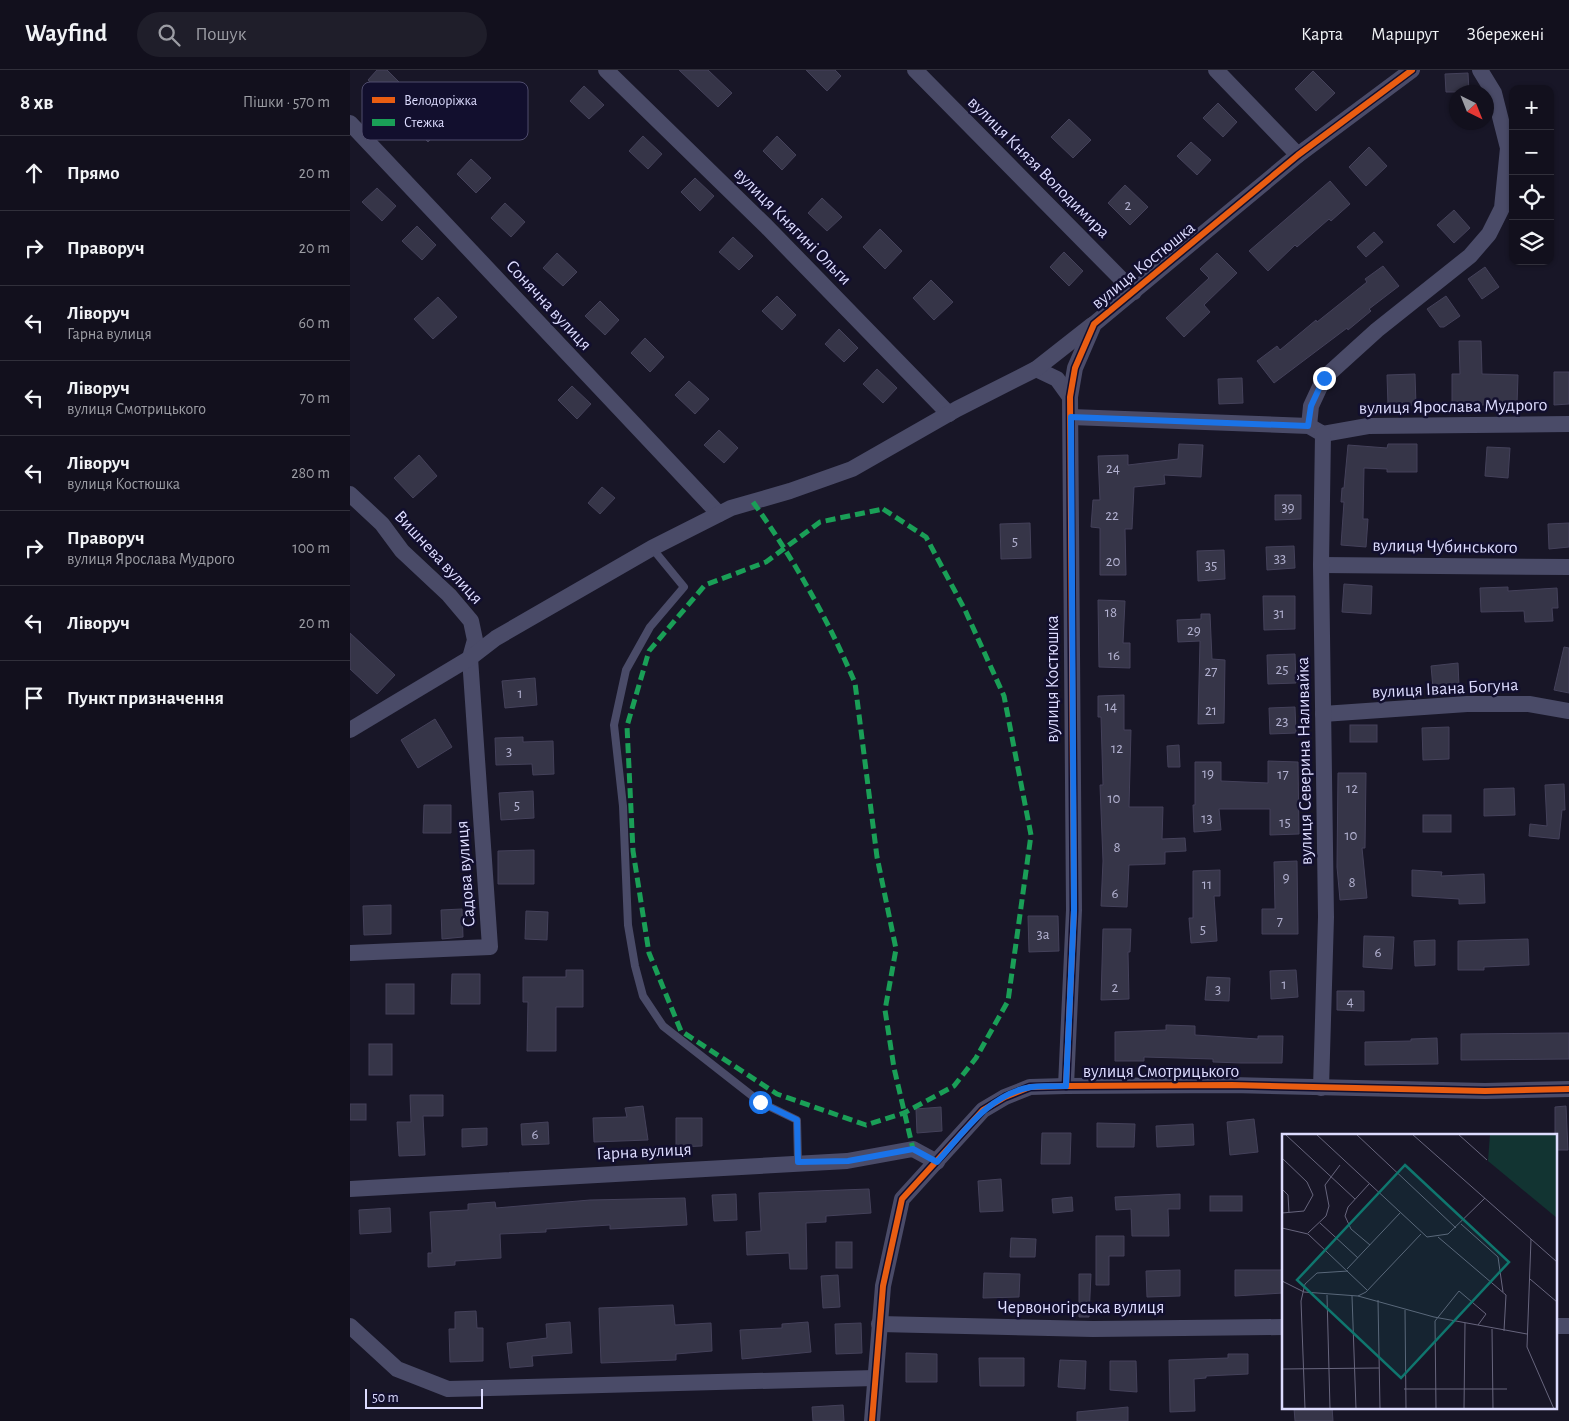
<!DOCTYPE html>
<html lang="uk">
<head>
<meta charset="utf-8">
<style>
  :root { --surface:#12101d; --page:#1f1e2a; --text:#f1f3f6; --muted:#9c9da4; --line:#31303b }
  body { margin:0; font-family:"Alegreya Sans",sans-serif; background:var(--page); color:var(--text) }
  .controls { position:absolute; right:15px; top:15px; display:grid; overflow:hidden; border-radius:10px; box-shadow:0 1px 4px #0004 }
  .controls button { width:45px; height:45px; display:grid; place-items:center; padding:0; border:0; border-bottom:1px solid var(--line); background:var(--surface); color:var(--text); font:25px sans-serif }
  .compass { position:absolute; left:1099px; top:15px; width:45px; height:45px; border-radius:50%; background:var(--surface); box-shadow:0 1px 4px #0004; rotate:137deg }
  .scale { position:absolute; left:15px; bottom:12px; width:118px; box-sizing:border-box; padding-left:5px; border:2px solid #dddcff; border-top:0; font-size:14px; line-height:18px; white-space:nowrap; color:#dddcff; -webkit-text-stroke:4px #120f2e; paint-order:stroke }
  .stop { position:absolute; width:15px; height:15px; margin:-11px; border:4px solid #1a73e8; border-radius:50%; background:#fff }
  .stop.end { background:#1a73e8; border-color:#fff; box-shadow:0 1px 5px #0008 }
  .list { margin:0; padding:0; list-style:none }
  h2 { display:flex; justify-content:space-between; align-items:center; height:65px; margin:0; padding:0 20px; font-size:21px }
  h2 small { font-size:16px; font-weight:400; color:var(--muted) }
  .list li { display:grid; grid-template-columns:32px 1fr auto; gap:15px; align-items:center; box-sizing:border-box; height:75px; padding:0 20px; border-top:1px solid var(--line) }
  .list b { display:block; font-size:19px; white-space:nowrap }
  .list p { margin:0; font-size:16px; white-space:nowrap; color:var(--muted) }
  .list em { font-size:16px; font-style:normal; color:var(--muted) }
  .icon { flex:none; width:28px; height:28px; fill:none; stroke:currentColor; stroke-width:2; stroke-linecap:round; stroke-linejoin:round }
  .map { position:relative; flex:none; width:1219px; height:1351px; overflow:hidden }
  header { display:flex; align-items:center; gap:30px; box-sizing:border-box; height:70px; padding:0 25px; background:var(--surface); border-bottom:1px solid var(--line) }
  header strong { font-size:24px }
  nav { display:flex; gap:28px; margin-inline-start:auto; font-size:18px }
  .search { width:350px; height:45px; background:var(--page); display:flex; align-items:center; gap:12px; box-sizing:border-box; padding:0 18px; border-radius:28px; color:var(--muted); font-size:19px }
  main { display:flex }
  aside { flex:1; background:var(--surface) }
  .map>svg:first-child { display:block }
  .building { fill:#363548; stroke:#44415a }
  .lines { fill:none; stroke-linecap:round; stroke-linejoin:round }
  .service { stroke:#4a4b68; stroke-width:8 }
  .minor { stroke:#4a4b68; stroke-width:16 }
  .quiet { stroke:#1a9f57; stroke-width:5; stroke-dasharray:10 5; stroke-linecap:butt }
  .cycleway-casing { stroke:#120f2e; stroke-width:9 }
  .cycleway { stroke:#e95d12; stroke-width:6 }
  .route { stroke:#1a73e8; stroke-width:6 }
  .labels { text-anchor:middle; stroke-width:5; stroke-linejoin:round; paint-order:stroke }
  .number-label { font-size:15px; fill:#b3b2d1 }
  .street-label { font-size:18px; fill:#dddcff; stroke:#120f2e }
  .inset-road { fill:none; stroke:#67657d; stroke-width:1 }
  .view { fill:#0f766e; fill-opacity:0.15; stroke:#0f766e; stroke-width:2.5 }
  .inset-edge { fill:none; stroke:#dddcff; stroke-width:2.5 }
  .key { fill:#120f2e; stroke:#4f4c6d; stroke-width:1 }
  .key-label { font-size:14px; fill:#dddcff }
</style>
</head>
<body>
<header>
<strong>Wayfind</strong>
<div class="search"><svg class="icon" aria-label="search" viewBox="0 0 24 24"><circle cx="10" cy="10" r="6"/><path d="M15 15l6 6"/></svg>Пошук</div>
<nav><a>Карта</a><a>Маршрут</a><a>Збережені</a></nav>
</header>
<main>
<aside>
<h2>8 хв<small>Пішки · 570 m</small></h2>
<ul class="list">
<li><svg class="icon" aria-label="ahead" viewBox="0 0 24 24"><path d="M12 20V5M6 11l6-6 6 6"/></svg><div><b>Прямо</b></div><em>20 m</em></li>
<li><svg class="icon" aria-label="right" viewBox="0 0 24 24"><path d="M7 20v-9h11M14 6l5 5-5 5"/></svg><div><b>Праворуч</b></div><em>20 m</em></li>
<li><svg class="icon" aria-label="left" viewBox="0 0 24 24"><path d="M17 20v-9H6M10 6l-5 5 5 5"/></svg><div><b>Ліворуч</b><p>Гарна вулиця</p></div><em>60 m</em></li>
<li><svg class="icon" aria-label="left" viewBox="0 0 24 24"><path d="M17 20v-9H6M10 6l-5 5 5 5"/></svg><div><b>Ліворуч</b><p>вулиця Смотрицького</p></div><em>70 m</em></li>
<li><svg class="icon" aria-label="left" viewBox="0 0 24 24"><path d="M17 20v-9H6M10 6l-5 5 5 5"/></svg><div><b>Ліворуч</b><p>вулиця Костюшка</p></div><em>280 m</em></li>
<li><svg class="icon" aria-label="right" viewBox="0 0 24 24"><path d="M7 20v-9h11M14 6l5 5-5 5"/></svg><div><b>Праворуч</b><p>вулиця Ярослава Мудрого</p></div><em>100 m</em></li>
<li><svg class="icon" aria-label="left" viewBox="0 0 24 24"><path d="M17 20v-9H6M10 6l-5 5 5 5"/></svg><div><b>Ліворуч</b></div><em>20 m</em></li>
<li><svg class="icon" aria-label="arrive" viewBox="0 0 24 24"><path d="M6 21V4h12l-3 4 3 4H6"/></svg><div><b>Пункт призначення</b></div></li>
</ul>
</aside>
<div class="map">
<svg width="1219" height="1351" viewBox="0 0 1219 1351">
  <rect width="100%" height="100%" fill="#181627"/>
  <g class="building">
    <path d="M27 0H37L51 14 37 29 18 10Z"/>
    <path d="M329 0H358L382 23 368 37Z"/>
    <path d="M456 0H485L491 6 477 21Z"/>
    <path d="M963 1 985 23 966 41 945 19Z"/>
    <path d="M1118 3 1119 22H1096L1095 4Z"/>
    <path d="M234 16 254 35 239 49 220 31Z"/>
    <path d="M868 33 887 52 873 67 853 48Z"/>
    <path d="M73 39 92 57 78 72 59 53Z"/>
    <path d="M719 49 741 70 723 88 701 67Z"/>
    <path d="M293 66 312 84 298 99 279 81Z"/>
    <path d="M427 66 446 85 432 100 413 81Z"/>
    <path d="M841 72 861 90 847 105 827 86Z"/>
    <path d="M1019 77 1037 96 1016 116 999 97Z"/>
    <path d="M121 89 141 108 126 123 107 104Z"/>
    <path d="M345 108 364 126 350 141 331 122Z"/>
    <path d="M980 111 1000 134 981 151 979 149 947 177 945 175 918 201 899 181Z"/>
    <path d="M775 115 798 137 780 155 758 133Z"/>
    <path d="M27 118 46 136 32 151 12 132Z"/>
    <path d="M472 128 492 147 477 161 458 143Z"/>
    <path d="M155 133 175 152 161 167 141 148Z"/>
    <path d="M1104 140 1120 158 1104 173 1087 155Z"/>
    <path d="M67 156 86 175 72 190 52 171Z"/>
    <path d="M530 159 552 181 535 199 513 177Z"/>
    <path d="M1024 162 1033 172 1016 187 1007 177Z"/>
    <path d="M383 167 403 186 389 200 369 182Z"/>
    <path d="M714 182 733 201 719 216 700 197Z"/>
    <path d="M207 183 227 202 213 216 193 198Z"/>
    <path d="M867 183 887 203 854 235 860 242 834 267 816 248 859 208 850 199Z"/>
    <path d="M1033 196 1049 216 1019 239 1021 241 998 260 997 258 924 313 907 291 927 276 930 280 966 250 967 252 1017 212 1015 209Z"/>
    <path d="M1135 197 1149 217 1132 229 1118 209Z"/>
    <path d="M581 210 603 232 584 250 563 228Z"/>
    <path d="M427 226 446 245 432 260 412 241Z"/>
    <path d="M1096 226 1110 246 1094 257H1090L1077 239Z"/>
    <path d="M88 227 107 247 83 269 64 249Z"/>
    <path d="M250 231 269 250 255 265 235 246Z"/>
    <path d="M489 259 508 278 494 292 475 274Z"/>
    <path d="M295 268 314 287 300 302 281 283Z"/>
    <path d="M1109 271H1131L1132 304 1168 305 1167 335H1102V304H1110Z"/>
    <path d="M527 299 547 318 533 333 513 314Z"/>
    <path d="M1204 302H1219V334L1204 335Z"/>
    <path d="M1065 304 1066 335H1038L1037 305Z"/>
    <path d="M892 308 893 333 869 334 868 309Z"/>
    <path d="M339 311 359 329 345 344 325 325Z"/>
    <path d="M222 316 241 334 227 349 208 330Z"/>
    <path d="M369 360 388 378 374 393 354 375Z"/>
    <path d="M829 374 853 375 851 407 814 405 815 414 784 417 782 459H775L776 505H750V458L741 457 743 430H750L748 386 778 385V395L828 389Z"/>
    <path d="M1038 374H1067V402H1037V399L1014 398 1013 449H1018L1016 477 991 475 994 432H991L992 418H994L998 375 1037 378Z"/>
    <path d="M1137 377 1160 378 1158 408 1135 406Z"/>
    <path d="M69 385 87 406 63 428 44 408Z"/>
    <path d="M252 417 265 428 250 444 238 433Z"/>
    <path d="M925 425H951V449L925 450Z"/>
    <path d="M680 453 681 488 651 489 650 454Z"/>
    <path d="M1219 453V477L1199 479 1198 454Z"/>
    <path d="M944 476 945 498 917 500 916 477Z"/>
    <path d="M874 480 875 509 848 511 847 481Z"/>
    <path d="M994 514 1022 516 1021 544 992 542Z"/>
    <path d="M1158 517V521L1207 518 1208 538H1202L1203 551 1175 552 1174 541 1131 542 1130 518Z"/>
    <path d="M913 526H945V559L914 560Z"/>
    <path d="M748 530 775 531 773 573H780V598L749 597Z"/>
    <path d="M851 544H860L862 589 875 590 874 653 848 654 850 571 828 572 827 550 851 549Z"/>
    <path d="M0 563 45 605 27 624 0 599Z"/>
    <path d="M1214 577 1219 578V623L1204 620Z"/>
    <path d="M945 584 946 613 918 614 917 585Z"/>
    <path d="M1108 593 1109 616 1083 618 1081 596Z"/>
    <path d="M185 608 187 635 155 638 152 611Z"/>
    <path d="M774 625V660H781L779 737H813L812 769 835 768 836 781 815 782V794L779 795 777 837 751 836 753 791 750 715H753L751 647H748V626Z"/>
    <path d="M945 637 946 663 920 664 919 638Z"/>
    <path d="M85 649 102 677 68 698 51 670Z"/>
    <rect x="1000" y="655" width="27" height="17"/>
    <path d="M1099 657V689L1073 690 1072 658Z"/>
    <path d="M173 667V672L203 671 204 704 183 705 182 694 146 695 145 668Z"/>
    <path d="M829 675 830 697H818L817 676Z"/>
    <path d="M918 691 948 692 949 764 920 765V739H869L871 760 844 762 843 735H845V692H871V711L918 713Z"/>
    <path d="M988 703H1016L1015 778H1012L1017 828 990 830 987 797Z"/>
    <path d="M1214 714 1215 740H1212L1209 769 1179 766 1180 754 1197 756 1195 715Z"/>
    <path d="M1164 718 1165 745 1134 746V719Z"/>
    <path d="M183 721 184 748 151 750 149 723Z"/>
    <path d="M74 735H101V763H73Z"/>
    <rect x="1073" y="745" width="28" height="17"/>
    <path d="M184 780V814H148V781Z"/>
    <path d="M947 791 948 864H912V839H925L924 792Z"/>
    <path d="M870 800V826H864L867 871 841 873 839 848H843V801Z"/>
    <path d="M1062 800 1092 802 1091 806 1134 804 1135 833 1109 834V829L1062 826Z"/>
    <path d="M41 835V864L14 865 13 836Z"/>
    <path d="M112 839 113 867 92 869 91 840Z"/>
    <path d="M176 841 198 842 197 870 175 869Z"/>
    <path d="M678 846H708L709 881 679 882Z"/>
    <path d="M753 859H781L780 882H778L779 929 751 930Z"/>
    <path d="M1014 866 1044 867 1042 899 1013 897Z"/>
    <path d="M1178 869 1179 895 1134 897V900H1108V871Z"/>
    <path d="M1085 870V895L1065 896 1064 871Z"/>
    <path d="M216 900H233V937H206V981H177L178 932H173V907H216Z"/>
    <path d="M946 900 948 927 921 929 920 901Z"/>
    <path d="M102 904H130V934H101Z"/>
    <path d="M857 907 880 908 879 931 855 930Z"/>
    <rect x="36" y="914" width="28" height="30"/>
    <path d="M987 921H1014V941L987 940Z"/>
    <path d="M816 955 845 956V965L908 969V966H933L932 993H891L863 992V989L794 987V991H765V962L816 960Z"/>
    <path d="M1219 963V989L1111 990V964Z"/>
    <path d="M1087 968 1088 994 1015 995V972L1061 971V969Z"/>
    <rect x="19" y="974" width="23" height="31"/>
    <path d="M60 1025H93V1046H73L75 1085 49 1086 47 1052H61Z"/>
    <rect x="0" y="1034" width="16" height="16"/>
    <path d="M293 1036 298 1070 244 1072 243 1048 277 1047 275 1038Z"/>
    <path d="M1216 1036 1218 1080H1205V1037Z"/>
    <path d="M591 1037 592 1061 567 1063 566 1039Z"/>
    <path d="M326 1048H352V1076L326 1077Z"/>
    <path d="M904 1049 908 1082 880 1085 877 1052Z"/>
    <path d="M198 1052 199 1074 172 1075 171 1054Z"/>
    <path d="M747 1053 785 1054 784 1077H747Z"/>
    <path d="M843 1054 844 1075 807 1077 806 1056Z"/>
    <path d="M137 1058V1075L112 1077V1059Z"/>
    <path d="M692 1063H721L720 1094H691Z"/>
    <path d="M651 1109 653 1141 630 1142 628 1111Z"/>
    <path d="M519 1119 521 1143 476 1146V1152L456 1153 457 1199H440L439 1183 397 1185 396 1162 411 1161 409 1123Z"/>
    <path d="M386 1124 387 1150 364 1151 362 1125Z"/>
    <path d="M830 1124V1139H818L819 1166H782L781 1139 766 1140 765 1127Z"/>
    <rect x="860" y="1126" width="32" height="15"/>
    <path d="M722 1127 723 1141 703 1143 702 1129Z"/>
    <path d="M335 1128 337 1155 260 1159V1155L196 1159V1162L150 1164 151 1188 105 1191V1195L78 1197V1183H82L80 1142 118 1140V1134L145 1132 146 1138 240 1130Z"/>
    <path d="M40 1138 41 1162 10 1164 9 1140Z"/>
    <path d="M746 1166H774V1186H759V1215H746Z"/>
    <path d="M661 1168 686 1169 685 1187H660Z"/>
    <rect x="486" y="1172" width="16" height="26"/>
    <path d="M830 1200V1226L797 1227 796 1201Z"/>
    <path d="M885 1200H933V1223L885 1226Z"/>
    <path d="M634 1203 670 1204 669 1227 633 1228Z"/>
    <path d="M729 1204H741L739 1247H729Z"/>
    <path d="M488 1205 490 1237 473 1238 471 1206Z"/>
    <path d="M323 1235 325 1255 361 1253 362 1281 326 1284V1290L251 1293 249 1238Z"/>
    <path d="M126 1241 127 1258H133V1291L100 1292 99 1259H105V1242Z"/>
    <path d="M220 1252 222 1283 182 1286 183 1296 160 1298 157 1273 197 1268 196 1254Z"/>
    <path d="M458 1252 461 1282 392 1289 390 1260 432 1258V1254Z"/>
    <path d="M511 1253 512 1283 486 1284 485 1254Z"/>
    <path d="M556 1283 587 1284V1312H556Z"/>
    <path d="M878 1284H898V1304L856 1306V1308L844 1309 845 1341 820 1342 819 1290 878 1288Z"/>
    <path d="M629 1288H674V1316H630Z"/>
    <path d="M710 1290 736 1291 735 1319 708 1317Z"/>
    <path d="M760 1291H786L787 1322 760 1320Z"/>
    <path d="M493 1335 494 1351H463L462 1337Z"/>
    <path d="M778 1337V1351H727V1342Z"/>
    <path d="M968 1337H982L983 1351H945L944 1338Z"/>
  </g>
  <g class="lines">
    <path class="service" d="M302 478 334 517 300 557 276 600 264 655 273 736 278 855 285 896 293 926 313 956 410 1032 447 1050 448 1092"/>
    <g class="minor">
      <path d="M256 0 416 156 599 344"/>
      <path d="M565 0 784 222"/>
      <path d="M866 0 948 85"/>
      <path d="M0 53 369 444"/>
      <path d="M686 299 707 309 720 327"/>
      <path d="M721 347 959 356 973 364 1018 356 1219 354"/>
      <path d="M959 356 961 336 974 308 1027 260 1120 186 1139 164 1152 138 1158 78 1144 23 1130 0"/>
      <path d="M0 424 32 454 52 481 99 525 121 551 125 570 120 588 140 877 0 883"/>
      <path d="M971 495 1219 497"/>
      <path d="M973 644 1117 634H1179L1219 641"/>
      <path d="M0 660 120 588 146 568 302 478 381 438 440 421 502 399 607 339 686 299 742 255"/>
      <path d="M716 1016 724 840 720 327 725 298 744 254 948 85 1062 0"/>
      <path d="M971 1018 976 847 971 495 973 364"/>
      <path d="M0 1119 497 1091 563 1079 587 1092"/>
      <path d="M529 1254 743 1259 933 1257"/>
      <path d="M0 1256 47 1299 98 1319 525 1308"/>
      <path d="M1205 1256H1219"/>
      <path d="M522 1351 533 1216 552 1129 633 1040 655 1027 680 1017 716 1016 882 1015 1135 1021 1219 1019"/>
    </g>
    <g class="quiet">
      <path d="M403 432C443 488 478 549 505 613L527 787 546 879 535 940 544 998 563 1079"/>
      <path d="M533 439 576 467 615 540 654 626 681 765 658 931 626 988 604 1016 554 1043 516 1055 427 1024 331 961 299 883 283 781 277 656 299 581 355 515 416 492 470 452Z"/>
    </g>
    <defs>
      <g id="cycleway">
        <path d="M716 1016 724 840 720 327 725 298 744 254 948 85 1062 0"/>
        <path d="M522 1351 533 1216 552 1129 633 1040 655 1027 680 1017 716 1016 882 1015 1135 1021 1219 1019"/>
      </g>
    </defs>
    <use href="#cycleway" class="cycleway-casing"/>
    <use href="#cycleway" class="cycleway"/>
  </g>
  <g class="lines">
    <path class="route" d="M410 1032 447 1050 448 1092 498 1091 563 1079 587 1092C613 1063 639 1024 681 1017 692 1016 704 1016 716 1016L724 840 721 347 958 356 961 336 974 308"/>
  </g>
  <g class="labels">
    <g class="number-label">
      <text x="778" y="140">2</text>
      <text x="763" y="403">24</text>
      <text x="938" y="442">39</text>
      <text x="762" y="450">22</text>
      <text x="665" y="476">5</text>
      <text x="930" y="493">33</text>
      <text x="763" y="496">20</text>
      <text x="861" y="500">35</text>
      <text x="761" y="547">18</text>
      <text x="929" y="548">31</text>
      <text x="844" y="565">29</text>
      <text x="764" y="590">16</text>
      <text x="932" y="604">25</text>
      <text x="861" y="606">27</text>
      <text x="170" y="628">1</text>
      <text x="761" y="641">14</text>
      <text x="861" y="645">21</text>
      <text x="932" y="656">23</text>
      <text x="767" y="683">12</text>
      <text x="159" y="686">3</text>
      <text x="858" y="708">19</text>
      <text x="933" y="709">17</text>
      <text x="1002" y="723">12</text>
      <text x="764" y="733">10</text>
      <text x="167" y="740">5</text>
      <text x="857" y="753">13</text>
      <text x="935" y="757">15</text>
      <text x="1001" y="770">10</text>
      <text x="767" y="782">8</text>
      <text x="936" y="812">9</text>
      <text x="1002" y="817">8</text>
      <text x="857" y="819">11</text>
      <text x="765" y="828">6</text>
      <text x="930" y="856">7</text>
      <text x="853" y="864">5</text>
      <text x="693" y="869">3а</text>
      <text x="1028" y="887">6</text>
      <text x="934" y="919">1</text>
      <text x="765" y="922">2</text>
      <text x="868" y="924">3</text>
      <text x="1000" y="936">4</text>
      <text x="185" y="1069">6</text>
    </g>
    <g class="street-label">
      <text transform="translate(689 97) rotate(45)" y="6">вулиця Князя Володимира</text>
      <text transform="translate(443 156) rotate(45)" y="6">вулиця Княгині Ольги</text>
      <text transform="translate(793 195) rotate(-39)" y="6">вулиця Костюшка</text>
      <text transform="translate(199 235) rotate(47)" y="6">Сонячна вулиця</text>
      <text transform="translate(1103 336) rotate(-1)" y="6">вулиця Ярослава Мудрого</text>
      <text transform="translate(1095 476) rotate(1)" y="6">вулиця Чубинського</text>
      <text transform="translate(89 487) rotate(47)" y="6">Вишнева вулиця</text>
      <text transform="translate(702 609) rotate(-90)" y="6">вулиця Костюшка</text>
      <text transform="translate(1095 618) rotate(-3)" y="6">вулиця Івана Богуна</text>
      <text transform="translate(954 691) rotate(-91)" y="6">вулиця Северина Наливайка</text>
      <text transform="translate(115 804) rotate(-94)" y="6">Садова вулиця</text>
      <text x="811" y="1007">вулиця Смотрицького</text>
      <text transform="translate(294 1081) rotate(-3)" y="6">Гарна вулиця</text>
      <text x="731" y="1243">Червоногірська вулиця</text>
    </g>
  </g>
  <g transform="translate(932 1064)">
    <rect width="275" height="275" fill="#181627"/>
    <path d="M208 0H275V84L206 27Z" fill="#123432"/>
    <path class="inset-road" d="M34 0 145 103 166 100 203 64M74 0 174 94M130 0 275 128M176 0 205 26M4 1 73 65M0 24 25 48 31 61 22 77 0 79M87 50 66 73 63 82 69 95 88 111M0 55 6 61 7 79M38 89 76 124M179 90 216 123 221 158M0 94 26 100 85 156M26 99 44 82 47 72 43 51 58 31M156 103 224 161 222 197M249 105 245 213 272 275M65 135 118 79M248 145 275 168M0 147 22 158 76 162 84 158 139 100M45 161 48 275M70 162 74 275M76 162 152 183 245 200M96 166 98 275M123 176 124 275M210 195 211 275M0 235 97 234M122 255H225M23 275 19 167 23 150 35 139 66 137M154 275 153 187 177 157 204 180 196 191M182 275 183 189"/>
    <path class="view" d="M123 31 227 128 119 244 15 146Z"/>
    <rect width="275" height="275" class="inset-edge"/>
  </g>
  <rect x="12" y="12" width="166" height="58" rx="8" class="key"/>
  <rect x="22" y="27" width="23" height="6" fill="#e95d12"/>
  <rect x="22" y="49" width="23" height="7" fill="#1a9f57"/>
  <g class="key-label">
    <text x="54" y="35">Велодоріжка</text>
    <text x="54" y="57">Стежка</text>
  </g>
</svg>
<div class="controls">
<button>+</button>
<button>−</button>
<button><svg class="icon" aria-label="locate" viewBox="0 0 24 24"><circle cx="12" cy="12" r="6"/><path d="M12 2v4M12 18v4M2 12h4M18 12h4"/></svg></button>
<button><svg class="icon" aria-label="layers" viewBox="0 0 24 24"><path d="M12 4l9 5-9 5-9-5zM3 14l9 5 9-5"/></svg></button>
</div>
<svg class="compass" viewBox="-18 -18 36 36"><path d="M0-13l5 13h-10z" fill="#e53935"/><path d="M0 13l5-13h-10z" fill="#9c9da4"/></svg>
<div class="scale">50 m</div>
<div class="stop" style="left:410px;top:1032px"></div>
<div class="stop end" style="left:974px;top:308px"></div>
</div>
</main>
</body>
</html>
